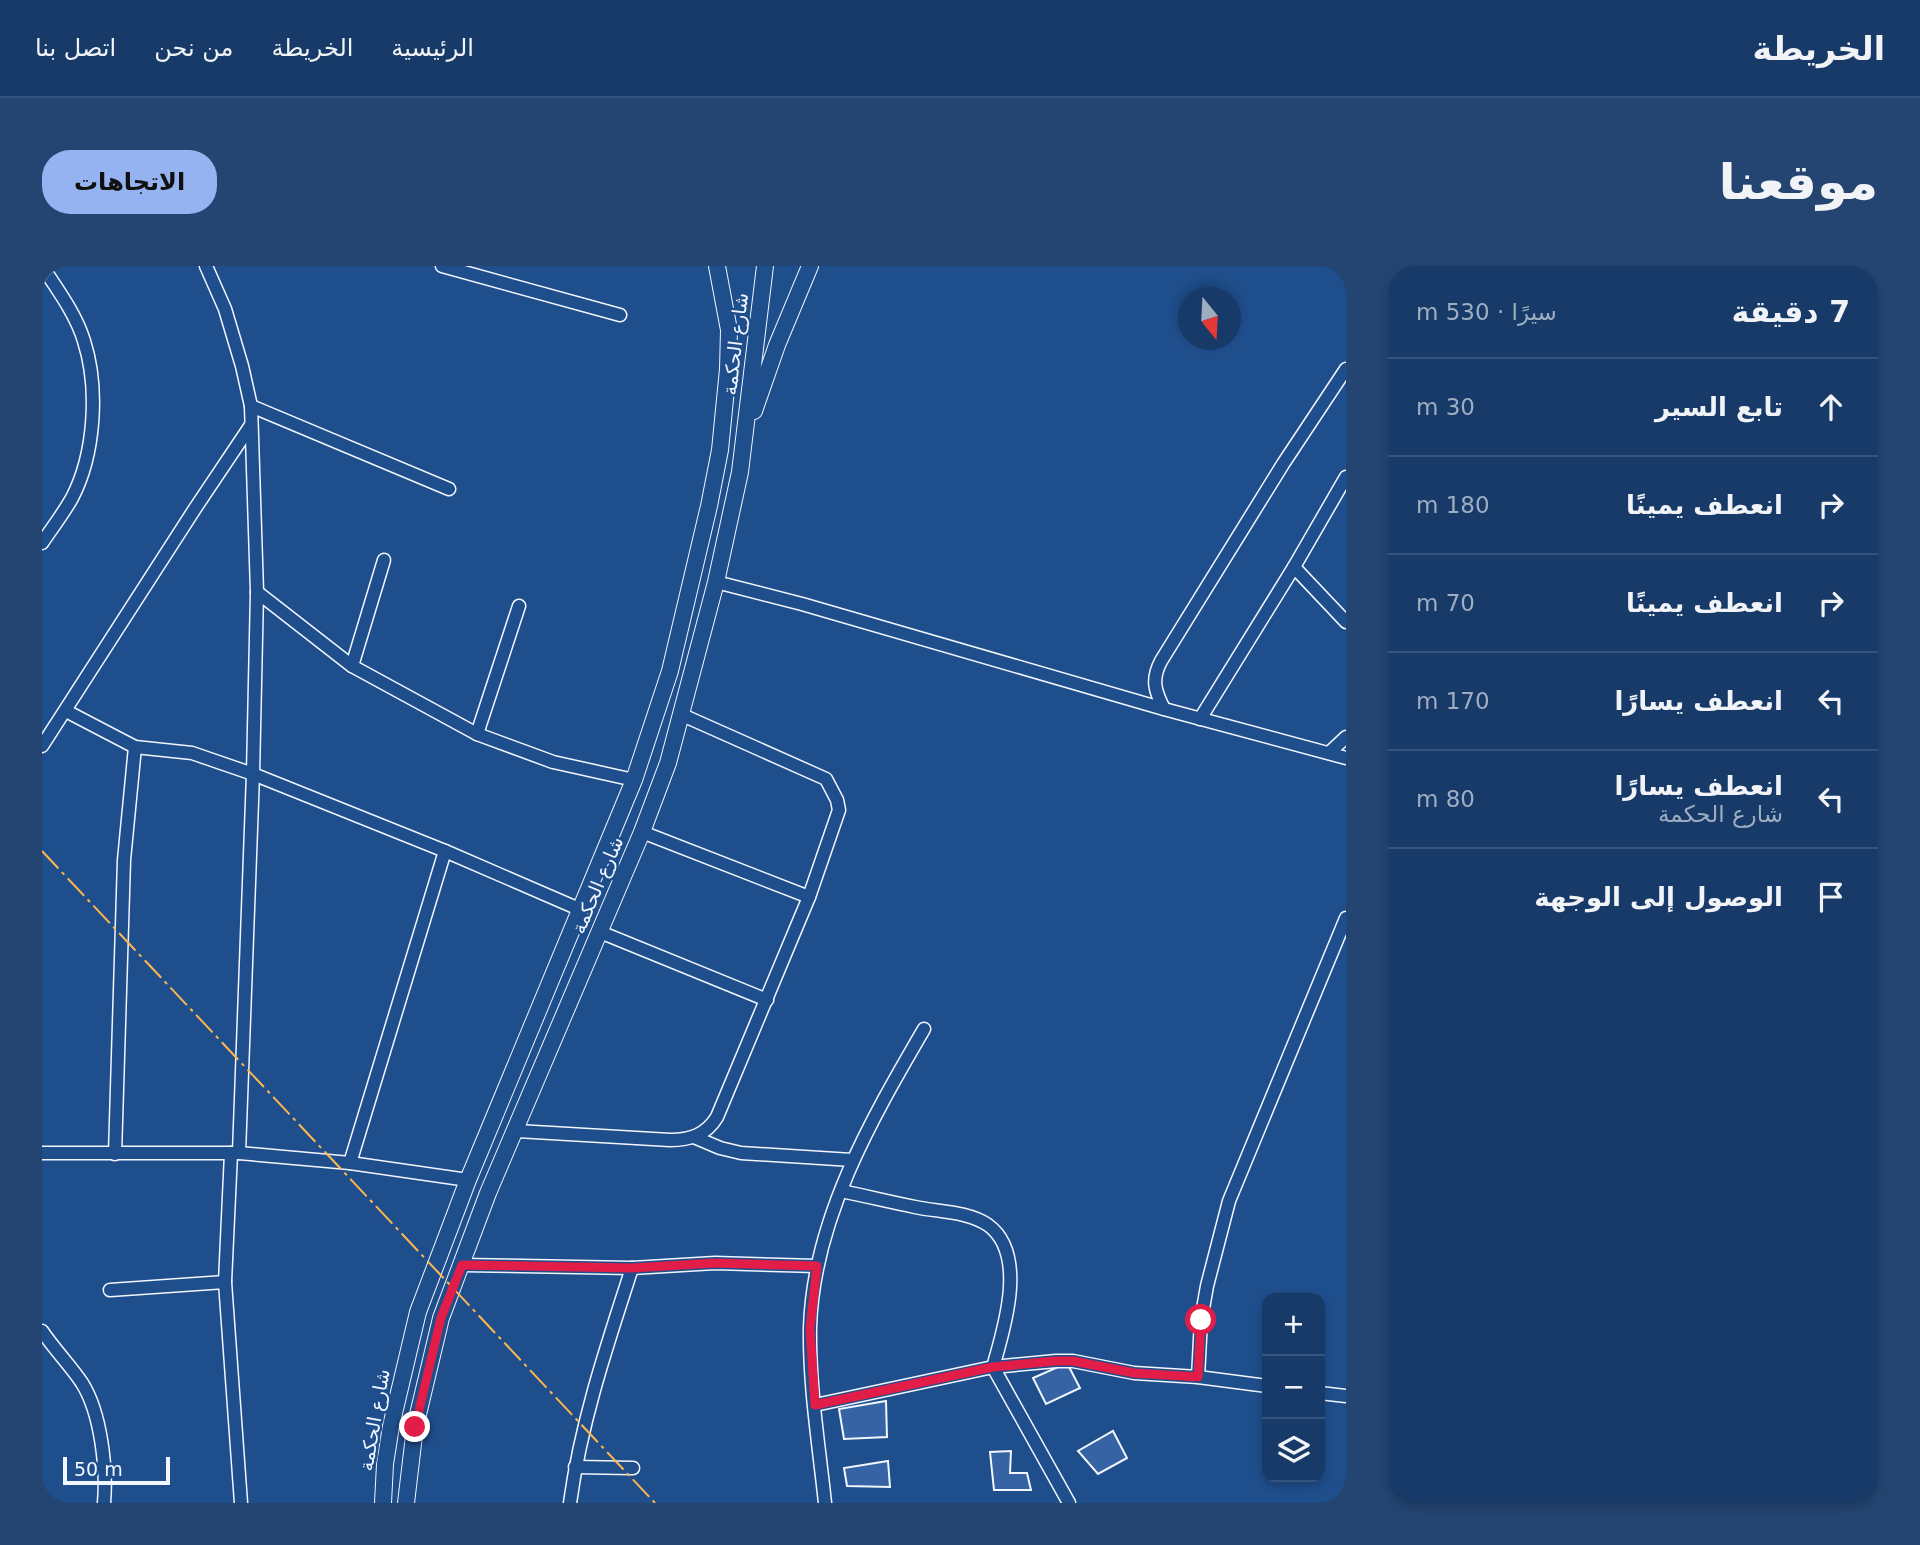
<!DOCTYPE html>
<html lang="ar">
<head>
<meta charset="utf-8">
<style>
  :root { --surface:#173a69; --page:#244571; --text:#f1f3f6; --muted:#9eadc0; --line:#36547d; --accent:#95b2f1 }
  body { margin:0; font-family:"DejaVu Sans","Noto Naskh Arabic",sans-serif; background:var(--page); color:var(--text); direction:rtl }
  .controls { position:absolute; right:21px; bottom:21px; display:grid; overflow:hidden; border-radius:14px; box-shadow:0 4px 10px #0003 }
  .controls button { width:63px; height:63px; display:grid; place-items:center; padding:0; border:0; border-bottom:2px solid var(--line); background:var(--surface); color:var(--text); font:35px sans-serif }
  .compass { position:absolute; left:1136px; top:21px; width:63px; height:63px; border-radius:50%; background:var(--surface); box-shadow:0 4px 10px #0003; rotate:162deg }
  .scale { position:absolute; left:21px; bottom:18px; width:107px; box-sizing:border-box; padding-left:7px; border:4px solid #f2f6ff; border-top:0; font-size:19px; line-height:24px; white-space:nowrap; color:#f2f6ff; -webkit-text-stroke:5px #1f4e8c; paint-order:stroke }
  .stop { position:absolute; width:21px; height:21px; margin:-16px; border:5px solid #e11d48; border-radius:50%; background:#fff }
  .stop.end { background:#e11d48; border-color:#fff; box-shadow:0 2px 7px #0008 }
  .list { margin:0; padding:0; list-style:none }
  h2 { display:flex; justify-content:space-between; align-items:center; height:91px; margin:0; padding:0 28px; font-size:30px }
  h2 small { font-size:23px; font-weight:400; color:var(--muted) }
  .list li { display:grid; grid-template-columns:46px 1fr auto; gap:21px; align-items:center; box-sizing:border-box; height:98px; padding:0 28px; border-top:2px solid var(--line) }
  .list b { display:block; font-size:26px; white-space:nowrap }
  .list p { margin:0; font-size:23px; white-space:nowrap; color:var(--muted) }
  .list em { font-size:23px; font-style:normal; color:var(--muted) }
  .icon { flex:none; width:38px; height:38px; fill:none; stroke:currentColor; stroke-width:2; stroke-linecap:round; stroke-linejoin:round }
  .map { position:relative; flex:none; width:1304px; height:1237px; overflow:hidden; direction:ltr; border-radius:28px }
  header { display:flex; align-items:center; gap:42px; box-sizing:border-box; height:98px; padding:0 35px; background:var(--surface); border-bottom:2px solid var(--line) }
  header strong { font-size:33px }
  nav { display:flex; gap:38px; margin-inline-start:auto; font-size:24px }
  .intro { display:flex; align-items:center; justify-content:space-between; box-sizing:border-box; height:168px; padding:0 42px }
  h1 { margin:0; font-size:49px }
  .button { padding:18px 32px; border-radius:28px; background:var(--accent); color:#111; font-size:24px; font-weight:700 }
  main { display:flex; gap:42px; padding:0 42px }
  aside { flex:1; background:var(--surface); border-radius:28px; box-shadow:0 4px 10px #0003 }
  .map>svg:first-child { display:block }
  .building { fill:#3563a3; stroke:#f2f6ff; stroke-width:2 }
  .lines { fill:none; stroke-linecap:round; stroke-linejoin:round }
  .minor-casing { stroke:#f2f6ff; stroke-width:15 }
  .tertiary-casing { stroke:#f2f6ff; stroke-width:18 }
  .minor { stroke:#1f4e8c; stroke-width:12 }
  .tertiary { stroke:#1f4e8c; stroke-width:16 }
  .power { stroke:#ffb74d; stroke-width:2; stroke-dasharray:24 5 3.5 5; stroke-linecap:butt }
  .route { stroke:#e11d48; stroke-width:9 }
  .labels { text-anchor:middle; stroke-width:5; stroke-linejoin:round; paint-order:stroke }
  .street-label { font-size:19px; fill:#f2f6ff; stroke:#1f4e8c }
</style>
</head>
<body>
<header>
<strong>الخريطة</strong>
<nav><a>الرئيسية</a><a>الخريطة</a><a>من نحن</a><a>اتصل بنا</a></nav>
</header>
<div class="intro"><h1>موقعنا</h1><a class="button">الاتجاهات</a></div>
<main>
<aside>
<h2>7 دقيقة<small>سيرًا · 530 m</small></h2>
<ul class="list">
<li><svg class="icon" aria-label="ahead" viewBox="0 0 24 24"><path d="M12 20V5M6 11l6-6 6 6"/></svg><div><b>تابع السير</b></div><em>30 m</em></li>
<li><svg class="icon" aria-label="right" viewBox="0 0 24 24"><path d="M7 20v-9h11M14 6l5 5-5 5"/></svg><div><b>انعطف يمينًا</b></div><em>180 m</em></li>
<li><svg class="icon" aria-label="right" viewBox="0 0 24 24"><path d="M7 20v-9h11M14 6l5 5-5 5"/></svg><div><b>انعطف يمينًا</b></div><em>70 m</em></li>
<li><svg class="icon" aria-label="left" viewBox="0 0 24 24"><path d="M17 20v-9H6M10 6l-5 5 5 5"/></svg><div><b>انعطف يسارًا</b></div><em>170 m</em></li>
<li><svg class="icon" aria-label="left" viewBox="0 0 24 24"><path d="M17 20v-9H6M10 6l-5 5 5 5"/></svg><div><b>انعطف يسارًا</b><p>شارع الحكمة</p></div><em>80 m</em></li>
<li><svg class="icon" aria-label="arrive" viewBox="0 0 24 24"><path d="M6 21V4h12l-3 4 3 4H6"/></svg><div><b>الوصول إلى الوجهة</b></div></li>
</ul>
</aside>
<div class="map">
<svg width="1304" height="1237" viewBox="0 0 1304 1237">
  <rect width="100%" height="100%" fill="#1f4e8c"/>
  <g class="building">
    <path d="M1025 1097 1038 1122 1004 1138 991 1112Z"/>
    <path d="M844 1135 845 1171 802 1173 797 1143Z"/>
    <path d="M1071 1165 1085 1192 1056 1208 1036 1185Z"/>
    <path d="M969 1185 968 1207H985L989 1224H952L948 1186Z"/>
    <path d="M846 1195 848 1221 805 1220 802 1202Z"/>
  </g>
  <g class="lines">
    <defs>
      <g id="minor">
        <path d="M0 0C15 23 34 48 42 75 57 122 53 188 30 232 21 248 10 262 0 277"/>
        <path d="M164 0 183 43 200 100 209 140 215 326 211 508 197 887"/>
        <path d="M400 0 578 49"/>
        <path d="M209 140 407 223"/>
        <path d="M1252 301 1304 356"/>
        <path d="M674 316 760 338 1122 443 1304 492"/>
        <path d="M215 326 310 400 435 468 511 496 592 514"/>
        <path d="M310 400 342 294"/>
        <path d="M1122 443C1113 425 1109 414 1119 395L1241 198 1304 103"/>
        <path d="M24 445 93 481 150 487 211 508 403 585 537 643"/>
        <path d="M1158 453 1252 301 1304 211"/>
        <path d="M435 468 477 340"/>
        <path d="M0 480 154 241 209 159"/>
        <path d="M1287 487 1304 471"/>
        <path d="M600 566 767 631"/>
        <path d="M558 666 725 734"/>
        <path d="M475 865 628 874C648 874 664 869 675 851L767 631 797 544 795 534 784 513 638 448"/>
        <path d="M652 871 678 882 699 887 810 894"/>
        <path d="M0 887H197L308 897 426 914"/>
        <path d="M189 887 183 1016 199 1237"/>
        <path d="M73 888 82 594 93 481"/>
        <path d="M308 897 403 585"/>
        <path d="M799 925C824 930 848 936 873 941 896 946 925 945 946 959 986 988 962 1063 951 1101L1027 1237"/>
        <path d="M420 999 590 1002 673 997 775 1000"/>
        <path d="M68 1024 183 1016"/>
        <path d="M0 1065C12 1083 28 1099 40 1117 59 1147 65 1202 62 1237"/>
        <path d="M1156 1111 1159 1054 1165 1020 1187 935 1304 652"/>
        <path d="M1278 1127 1304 1130"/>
        <path d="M773 1139 951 1101 1014 1095H1031L1092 1107 1156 1111 1225 1120"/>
        <path d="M533 1201 591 1202"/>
        <path d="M528 1237C539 1156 565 1079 590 1002"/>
        <path d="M783 1237C777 1180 767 1119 768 1062 771 954 829 854 882 763"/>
      </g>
      <g id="tertiary">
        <path d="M712 145 735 79 768 0"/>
        <path d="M341 1237 343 1198 349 1160 376 1046 426 914 592 514 628 405 667 240 678 184 686 103 687 64 675 0"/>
        <path d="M364 1237 373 1161 399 1052 446 927 600 566 626 497 674 316 698 206 723 0"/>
      </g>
    </defs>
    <use href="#minor" class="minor-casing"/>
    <use href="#tertiary" class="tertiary-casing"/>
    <use href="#minor" class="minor"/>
    <use href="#tertiary" class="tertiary"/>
    <path class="power" d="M0 585 613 1237"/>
  </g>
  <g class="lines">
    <path class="route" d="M373 1161 399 1052 420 999 590 1002 673 997 775 1000 768 1063 773 1139 951 1101 1014 1095H1031L1092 1107 1156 1111 1159 1054"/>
  </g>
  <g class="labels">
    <g class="street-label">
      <text transform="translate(693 78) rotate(-83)" y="7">شارع الحكمة</text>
      <text transform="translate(555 619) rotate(-67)" y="7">شارع الحكمة</text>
      <text transform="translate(332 1154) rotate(-80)" y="7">شارع الحكمة</text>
    </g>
  </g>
</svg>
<div class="controls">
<button>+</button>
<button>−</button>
<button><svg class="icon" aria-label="layers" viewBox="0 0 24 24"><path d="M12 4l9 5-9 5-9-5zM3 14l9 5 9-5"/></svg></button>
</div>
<svg class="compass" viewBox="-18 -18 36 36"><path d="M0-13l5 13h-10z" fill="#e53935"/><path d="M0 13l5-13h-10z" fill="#9eadc0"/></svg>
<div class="scale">50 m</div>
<div class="stop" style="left:1159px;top:1054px"></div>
<div class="stop end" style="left:373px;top:1161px"></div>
</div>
</main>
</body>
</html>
